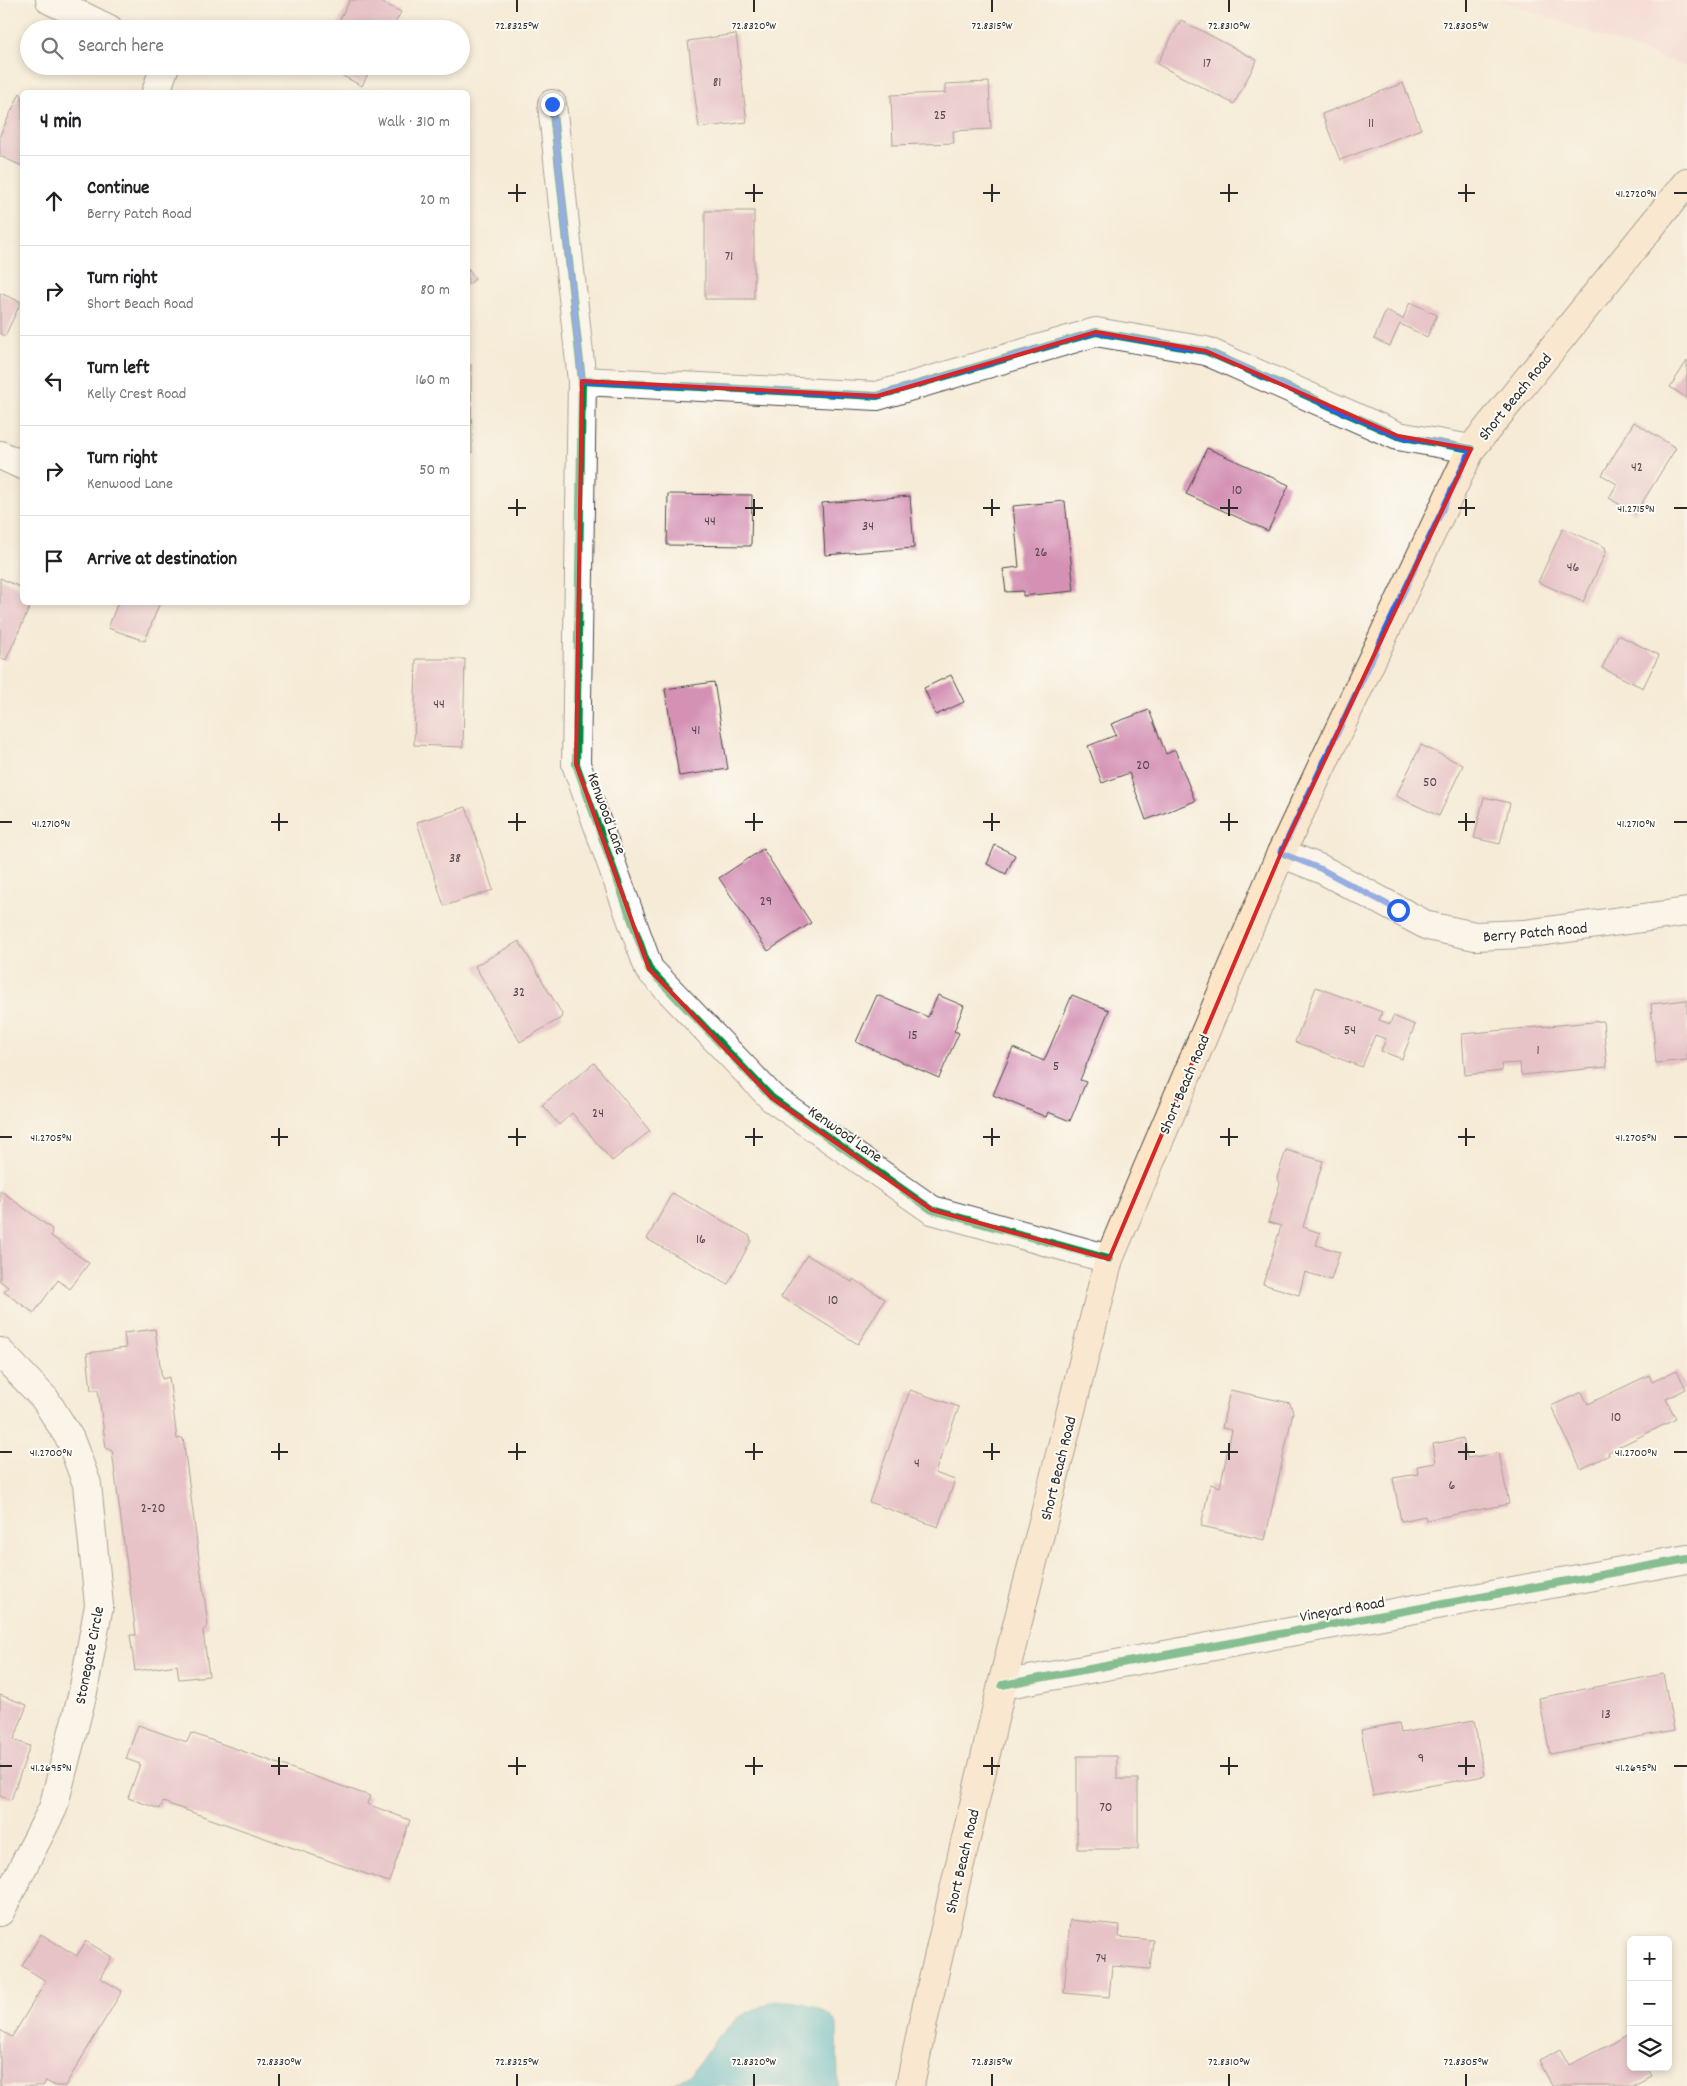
<!DOCTYPE html>
<html lang="en">
<head>
<meta charset="utf-8">
<style>
  :root { --surface:#fff; --page:#f2f2f2; --text:#202124; --muted:#757577; --line:#e0e0e0 }
  body { margin:0; font-family:Dekko,sans-serif; background:var(--page); color:var(--text) }
  .controls { position:absolute; right:15px; bottom:15px; display:grid; overflow:hidden; border-radius:8px; box-shadow:0 2px 8px #0003 }
  .controls button { width:45px; height:45px; display:grid; place-items:center; padding:0; border:0; border-bottom:1px solid var(--line); background:var(--surface); color:var(--text); font:25px sans-serif }
  .stop { position:absolute; width:15px; height:15px; margin:-11px; border:4px solid #2563eb; border-radius:50%; background:#fff }
  .stop.end { background:#2563eb; border-color:#fff; box-shadow:0 1px 5px #0008 }
  .list { margin:0; padding:0; list-style:none }
  h2 { display:flex; justify-content:space-between; align-items:center; height:65px; margin:0; padding:0 20px; font-size:21px }
  h2 small { font-size:16px; font-weight:400; color:var(--muted) }
  .list li { display:grid; grid-template-columns:32px 1fr auto; gap:15px; align-items:center; box-sizing:border-box; height:90px; padding:0 20px; border-top:1px solid var(--line) }
  .list b { display:block; font-size:19px; white-space:nowrap }
  .list p { margin:0; font-size:16px; white-space:nowrap; color:var(--muted) }
  .list em { font-size:16px; font-style:normal; color:var(--muted) }
  .icon { flex:none; width:28px; height:28px; fill:none; stroke:currentColor; stroke-width:2; stroke-linecap:round; stroke-linejoin:round }
  .map { position:relative; flex:none; width:1687px; height:2086px; overflow:hidden }
  .search { position:absolute; background:var(--surface); box-shadow:0 2px 8px #0003; left:20px; top:20px; width:450px; height:55px; display:flex; align-items:center; gap:12px; box-sizing:border-box; padding:0 18px; border-radius:28px; color:var(--muted); font-size:19px }
  .panel { position:absolute; background:var(--surface); box-shadow:0 2px 8px #0003; left:20px; top:90px; width:450px; height:515px; border-radius:8px }
  .map>svg:first-child { display:block }
  .built { fill:#f6cfd7 }
  .water { fill:#4cb7c8; stroke:#3c717a }
  .building { fill:#d491b4 }
  .lines { fill:none; stroke-linecap:round; stroke-linejoin:round }
  .street-casing { stroke:#494845; stroke-width:30 }
  .secondary-casing { stroke:#494845; stroke-width:30 }
  .street { stroke:#fff; stroke-width:28 }
  .secondary { stroke:#fde5c5; stroke-width:28 }
  .cycleway-casing { stroke:#fdfcf7; stroke-width:11 }
  .cycleway { stroke:#00873e; stroke-width:8 }
  .route { stroke:#2563eb; stroke-width:6 }
  .marked { fill:none; stroke:#d62828; stroke-width:4; stroke-linejoin:round }
  .ticks { fill:none; stroke:#2b2b2b; stroke-width:2 }
  .labels { text-anchor:middle; stroke-width:4; stroke-linejoin:round; paint-order:stroke }
  .number-label { font-size:14px; fill:#55444d }
  .street-label { font-size:16px; fill:#2b2b2b; stroke:#fdfcf7 }
  .ticks-label { font-size:12px; text-anchor:middle; fill:#2b2b2b; stroke:#fdfcf7; stroke-width:4; stroke-linejoin:round; paint-order:stroke }
</style>
</head>
<body>
<div class="map">
<svg width="1687" height="2086" viewBox="0 0 1687 2086">
  <rect width="100%" height="100%" fill="#fdfcf7"/>
  <filter id="ink" filterUnits="userSpaceOnUse"><feTurbulence type="fractalNoise" baseFrequency=".02" numOctaves="2"/><feDisplacementMap in="SourceGraphic" scale="10" xChannelSelector="R" yChannelSelector="G"/><feConvolveMatrix kernelMatrix="1 2 1 2 8 2 1 2 1" color-interpolation-filters="sRGB"/></filter>
  <filter id="wash" filterUnits="userSpaceOnUse"><feTurbulence type="fractalNoise" baseFrequency=".0096" numOctaves="4" result="noise"/><feDisplacementMap in="SourceGraphic" scale="20" xChannelSelector="R" yChannelSelector="G"/><feGaussianBlur stdDeviation="1.12" result="paint"/><feColorMatrix in="noise" values="0 0 0 0 0 0 0 0 0 0 0 0 0 0 0 0 0 1.4 0 .05"/><feComposite in="paint" operator="in"/></filter>
  <g filter="url(#wash)">
    <rect width="100%" height="100%" fill="#f6ebd7"/>
    <path class="built" d="M1499 0H1687V67Z"/>
    <path class="water" d="M775 2000C797 2001 824 2004 837 2024L838 2086H668L692 2073 716 2039 738 2017Z"/>
    <g id="blocks">
      <g class="building">
        <path d="M350 0H377L401 12 392 29H335Z"/>
        <path d="M1181 20 1257 60 1234 104 1157 64Z"/>
        <path d="M736 34 747 122 699 128 688 41Z"/>
        <path d="M324 66H372L362 86Z"/>
        <path d="M989 82 991 129 953 131 954 143 893 145 891 95 945 93V84Z"/>
        <path d="M1403 83 1421 129 1340 160 1322 114Z"/>
        <path d="M20 93 22 95V166L0 156V135Z"/>
        <rect x="705" y="211" width="49" height="88"/>
        <path d="M468 268 475 279 468 285Z"/>
        <path d="M0 293 21 302 5 336 0 334Z"/>
        <path d="M1410 302 1437 315 1427 337 1400 324 1390 346 1374 339 1386 311 1403 319Z"/>
        <path d="M1687 361V398L1670 387Z"/>
        <path d="M468 365H471L472 453H468Z"/>
        <path d="M1634 422 1676 448 1635 514 1609 498 1617 484 1602 475Z"/>
        <path d="M1207 448 1289 485 1268 531 1186 494Z"/>
        <path d="M668 494 752 495 751 546 667 545Z"/>
        <path d="M910 496 914 548 825 555 822 503Z"/>
        <path d="M1065 501 1074 591 1023 596V591L1006 592 1003 569 1019 567 1013 506Z"/>
        <path d="M1563 528 1605 547 1606 552 1583 602 1538 582Z"/>
        <path d="M0 578 22 588V602H32L6 660 0 657Z"/>
        <path d="M118 602H160L145 641 108 628Z"/>
        <path d="M1618 635 1659 655 1643 688 1602 668Z"/>
        <path d="M416 659H465L463 747 414 745Z"/>
        <path d="M951 675 964 702 936 715 924 688Z"/>
        <path d="M714 682 728 769 679 776 665 689Z"/>
        <path d="M1149 710 1166 754 1175 750 1195 801 1146 820 1129 773 1102 783 1088 746 1116 735 1111 724Z"/>
        <path d="M1421 745 1463 765 1439 816 1396 796Z"/>
        <path d="M1484 797 1510 803 1500 844 1474 838Z"/>
        <path d="M466 807 493 890 444 906 417 822Z"/>
        <path d="M995 845 1015 855 1006 874 987 864Z"/>
        <path d="M763 849 811 923 768 951 719 878Z"/>
        <path d="M519 941 562 1014 561 1018 520 1042 475 966Z"/>
        <path d="M1316 987 1382 1012 1379 1020 1390 1024 1393 1016 1415 1025 1402 1059 1381 1051 1386 1039 1375 1035 1362 1067 1295 1042Z"/>
        <path d="M877 995 928 1017 938 995 964 1006 954 1031 959 1033 939 1078 856 1042Z"/>
        <path d="M1072 995 1109 1010 1080 1080 1086 1082 1070 1121 1048 1112 1046 1117 993 1095 1013 1048 1044 1061Z"/>
        <path d="M1687 1000V1060L1656 1063 1651 1004Z"/>
        <path d="M1603 1021 1607 1067 1521 1075 1520 1063 1501 1064 1502 1071 1465 1075 1462 1034Z"/>
        <path d="M594 1063 650 1131 612 1161 572 1113 559 1125 542 1105Z"/>
        <path d="M1286 1150 1323 1161 1303 1227 1320 1233 1316 1245 1340 1252 1331 1280 1305 1272 1299 1295 1263 1284 1281 1226 1268 1222 1280 1183 1277 1178Z"/>
        <path d="M0 1190 52 1229 51 1236 89 1263 70 1289 58 1280 34 1313 4 1292 8 1287 0 1281Z"/>
        <path d="M672 1193 750 1236 751 1241 728 1284 647 1239Z"/>
        <path d="M807 1255 852 1282 853 1279 885 1299 858 1344 781 1297Z"/>
        <path d="M155 1329 162 1379 169 1377 177 1439 183 1438 208 1625 203 1631 209 1676 179 1679 177 1665 135 1671 130 1635H136L112 1451 106 1448 98 1390H91L87 1353 126 1348 124 1333Z"/>
        <path d="M1677 1370 1686 1389 1666 1399 1676 1419 1608 1452 1609 1455 1581 1469 1551 1406 1582 1392 1588 1404 1649 1375 1652 1382Z"/>
        <path d="M910 1390 959 1407 935 1473 955 1480 938 1527 869 1502Z"/>
        <path d="M1230 1390 1290 1403 1293 1412 1265 1540 1201 1526 1210 1484 1220 1487 1232 1430 1222 1428Z"/>
        <path d="M1463 1438 1467 1458 1499 1453 1509 1504 1426 1520 1425 1516 1401 1521 1393 1478 1418 1474 1417 1466 1436 1463 1433 1444Z"/>
        <path d="M1663 1674 1674 1730 1550 1754 1539 1698Z"/>
        <path d="M0 1695 27 1705 14 1740 30 1746 11 1800 0 1796Z"/>
        <path d="M1474 1720 1484 1776 1373 1796 1361 1730 1399 1723 1401 1733Z"/>
        <path d="M138 1725 187 1742 191 1733 370 1796 367 1804 410 1820 389 1882 163 1802 160 1809 128 1798 140 1764 126 1759Z"/>
        <path d="M1077 1756H1117V1779H1138V1849H1077Z"/>
        <path d="M1070 1920 1120 1925 1119 1937 1153 1940 1150 1969 1112 1966 1109 1997 1064 1993Z"/>
        <path d="M41 1934 77 1956 86 1941 112 1957 100 1978 122 1991 65 2086H55L46 2081 43 2086H0V2030L12 2037 46 1981 22 1966Z"/>
        <path d="M1630 2034 1631 2067H1647L1652 2076 1633 2086H1552L1539 2060 1560 2049 1569 2065Z"/>
      </g>
    </g>
  </g>
  <g filter="url(#ink)">
    <use href="#blocks" fill-opacity="0" stroke="#494845" stroke-width="1"/>
    <g class="lines">
      <defs>
        <g id="street">
          <path d="M50 0 109 29"/>
          <path d="M156 92 165 66"/>
          <path d="M552 104 582 381 576 764 649 969 772 1098 932 1210 1109 1259"/>
          <path d="M582 381 877 396 1096 332 1206 351 1398 436 1471 449"/>
          <path d="M0 455 22 465"/>
          <path d="M1281 853 1321 869 1428 926 1475 936 1524 934 1687 912"/>
          <path d="M0 1352 45 1399 70 1439 87 1484 99 1605 83 1692 53 1808 0 1912"/>
          <path d="M1002 1685 1687 1559"/>
        </g>
        <path id="secondary" d="M910 2086 923 2022 1002 1685 1109 1259 1281 853 1471 449 1687 182"/>
      </defs>
      <use href="#street" class="street-casing"/>
      <use href="#secondary" class="secondary-casing"/>
      <use href="#street" class="street"/>
      <use href="#secondary" class="secondary"/>
      <defs>
        <g id="cycleway">
          <path d="M552 104 582 381 576 764 649 969 772 1098 932 1210 1109 1259"/>
          <path d="M582 381 877 396 1096 332 1206 351 1398 436 1471 449"/>
          <path d="M1002 1685 1687 1559"/>
        </g>
      </defs>
      <use href="#cycleway" class="cycleway-casing"/>
      <use href="#cycleway" class="cycleway"/>
    </g>
  </g>
  <g class="lines" filter="url(#ink)">
    <path class="route" d="M552 104 582 381 877 396 1096 332 1206 351 1398 436 1471 449 1281 853 1321 869 1398 910"/>
  </g>
  <path d="M0 0H1687V2086H0ZM1096 332 1206 351 1398 436 1471 449 1281 853 1109 1259 932 1210 772 1098 649 969 576 764 582 381 877 396Z" fill="#f6ebd7" fill-opacity=".55" fill-rule="evenodd"/>
  <path class="marked" d="M1096 332 1206 351 1398 436 1471 449 1281 853 1109 1259 932 1210 772 1098 649 969 576 764 582 381 877 396Z"/>
  <path class="ticks" d="M517 0V12M754 0V12M992 0V12M1229 0V12M1466 0V12M517 184V202M754 184V202M992 184V202M1229 184V202M1466 184V202M508 193H526M745 193H763M983 193H1000M1220 193H1238M1458 193H1475M1674 193H1687M517 499V516M754 499V516M992 499V516M1229 499V516M1466 499V516M508 508H526M745 508H763M983 508H1000M1220 508H1238M1458 508H1475M1674 508H1687M279 813V831M517 813V831M754 813V831M992 813V831M1229 813V831M1466 813V831M0 822H12M271 822H288M508 822H526M745 822H763M983 822H1000M1220 822H1238M1458 822H1475M1674 822H1687M279 1128V1146M517 1128V1146M754 1128V1146M992 1128V1146M1229 1128V1146M1466 1128V1146M0 1137H12M271 1137H288M508 1137H526M745 1137H763M983 1137H1000M1220 1137H1238M1458 1137H1475M1674 1137H1687M279 1443V1460M517 1443V1460M754 1443V1460M992 1443V1460M1229 1443V1460M1466 1443V1460M0 1452H12M271 1452H288M508 1452H526M745 1452H763M983 1452H1000M1220 1452H1238M1458 1452H1475M1674 1452H1687M279 1757V1775M517 1757V1775M754 1757V1775M992 1757V1775M1229 1757V1775M1466 1757V1775M0 1766H12M271 1766H288M508 1766H526M745 1766H763M983 1766H1000M1220 1766H1238M1458 1766H1475M1674 1766H1687M279 2074V2086M517 2074V2086M754 2074V2086M992 2074V2086M1229 2074V2086M1466 2074V2086"/>
  <g class="labels">
    <g class="number-label">
      <text x="1207" y="67">17</text>
      <text x="717" y="86">81</text>
      <text x="940" y="119">25</text>
      <text x="1371" y="127">11</text>
      <text x="729" y="260">71</text>
      <text x="1637" y="471">42</text>
      <text x="1237" y="494">10</text>
      <text x="710" y="525">44</text>
      <text x="868" y="530">34</text>
      <text x="1041" y="556">26</text>
      <text x="1573" y="571">46</text>
      <text x="439" y="708">44</text>
      <text x="696" y="734">41</text>
      <text x="1143" y="769">20</text>
      <text x="1430" y="786">50</text>
      <text x="455" y="862">38</text>
      <text x="766" y="905">29</text>
      <text x="519" y="996">32</text>
      <text x="1350" y="1034">54</text>
      <text x="913" y="1039">15</text>
      <text x="1538" y="1054">1</text>
      <text x="1056" y="1070">5</text>
      <text x="598" y="1117">24</text>
      <text x="701" y="1243">16</text>
      <text x="833" y="1304">10</text>
      <text x="1616" y="1421">10</text>
      <text x="917" y="1467">4</text>
      <text x="1452" y="1489">6</text>
      <text x="153" y="1512">2-20</text>
      <text x="1606" y="1718">13</text>
      <text x="1421" y="1762">9</text>
      <text x="1106" y="1811">70</text>
      <text x="1101" y="1962">74</text>
    </g>
    <g class="street-label">
      <text transform="translate(1514 396) rotate(-51)" y="6">Short Beach Road</text>
      <text transform="translate(608 813) rotate(70)" y="6">Kenwood Lane</text>
      <text transform="translate(1535 931) rotate(-5)" y="6">Berry Patch Road</text>
      <text transform="translate(1183 1084) rotate(-67)" y="6">Short Beach Road</text>
      <text transform="translate(846 1133) rotate(35)" y="6">Kenwood Lane</text>
      <text transform="translate(1057 1468) rotate(-76)" y="6">Short Beach Road</text>
      <text transform="translate(1342 1608) rotate(-10)" y="6">Vineyard Road</text>
      <text transform="translate(88 1655) rotate(-79)" y="6">Stonegate Circle</text>
      <text transform="translate(961 1861) rotate(-77)" y="6">Short Beach Road</text>
    </g>
  </g>
  <g class="ticks-label">
    <text x="517" y="29">72.8325°W</text>
    <text x="754" y="29">72.8320°W</text>
    <text x="992" y="29">72.8315°W</text>
    <text x="1229" y="29">72.8310°W</text>
    <text x="1466" y="29">72.8305°W</text>
    <text x="1636" y="197">41.2720°N</text>
    <text x="1636" y="512">41.2715°N</text>
    <text x="51" y="827">41.2710°N</text>
    <text x="1636" y="827">41.2710°N</text>
    <text x="51" y="1141">41.2705°N</text>
    <text x="1636" y="1141">41.2705°N</text>
    <text x="51" y="1456">41.2700°N</text>
    <text x="1636" y="1456">41.2700°N</text>
    <text x="51" y="1771">41.2695°N</text>
    <text x="1636" y="1771">41.2695°N</text>
    <text x="279" y="2065">72.8330°W</text>
    <text x="517" y="2065">72.8325°W</text>
    <text x="754" y="2065">72.8320°W</text>
    <text x="992" y="2065">72.8315°W</text>
    <text x="1229" y="2065">72.8310°W</text>
    <text x="1466" y="2065">72.8305°W</text>
  </g>
</svg>
<div class="controls">
<button>+</button>
<button>−</button>
<button><svg class="icon" aria-label="layers" viewBox="0 0 24 24"><path d="M12 4l9 5-9 5-9-5zM3 14l9 5 9-5"/></svg></button>
</div>
<div class="stop" style="left:1398px;top:910px"></div>
<div class="stop end" style="left:552px;top:104px"></div>
<div class="search"><svg class="icon" aria-label="search" viewBox="0 0 24 24"><circle cx="10" cy="10" r="6"/><path d="M15 15l6 6"/></svg>Search here</div>
<section class="panel">
<h2>4 min<small>Walk · 310 m</small></h2>
<ul class="list">
<li><svg class="icon" aria-label="ahead" viewBox="0 0 24 24"><path d="M12 20V5M6 11l6-6 6 6"/></svg><div><b>Continue</b><p>Berry Patch Road</p></div><em>20 m</em></li>
<li><svg class="icon" aria-label="right" viewBox="0 0 24 24"><path d="M7 20v-9h11M14 6l5 5-5 5"/></svg><div><b>Turn right</b><p>Short Beach Road</p></div><em>80 m</em></li>
<li><svg class="icon" aria-label="left" viewBox="0 0 24 24"><path d="M17 20v-9H6M10 6l-5 5 5 5"/></svg><div><b>Turn left</b><p>Kelly Crest Road</p></div><em>160 m</em></li>
<li><svg class="icon" aria-label="right" viewBox="0 0 24 24"><path d="M7 20v-9h11M14 6l5 5-5 5"/></svg><div><b>Turn right</b><p>Kenwood Lane</p></div><em>50 m</em></li>
<li><svg class="icon" aria-label="arrive" viewBox="0 0 24 24"><path d="M6 21V4h12l-3 4 3 4H6"/></svg><div><b>Arrive at destination</b></div></li>
</ul>
</section>
</div>
</body>
</html>
